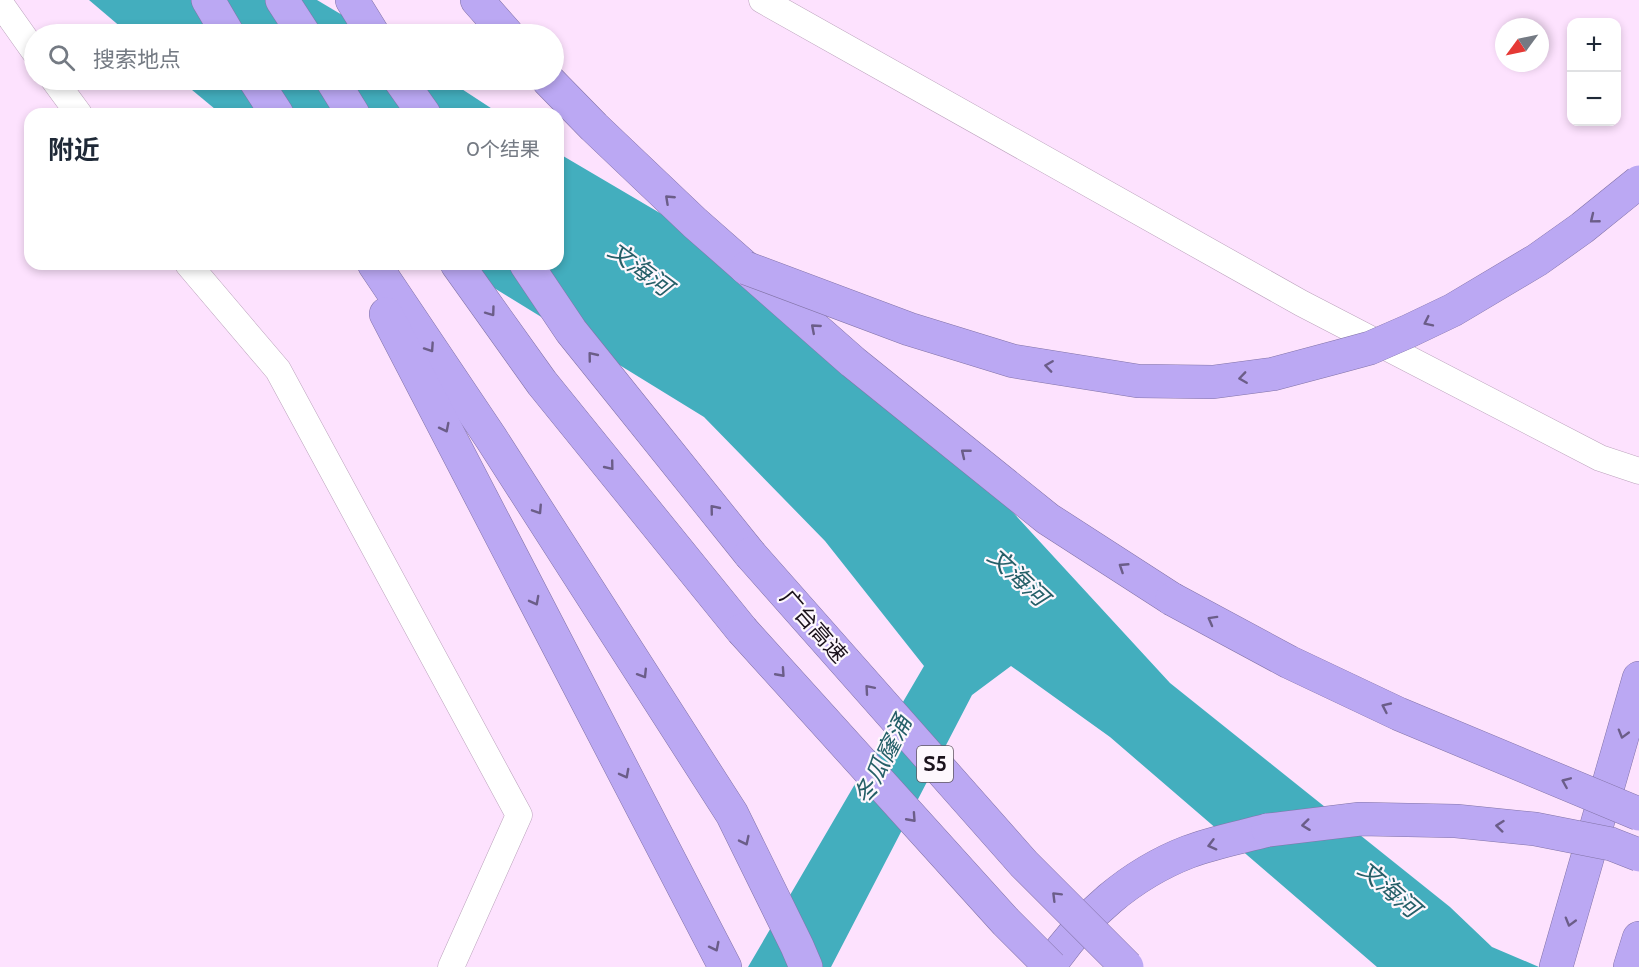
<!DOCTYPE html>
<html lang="zh">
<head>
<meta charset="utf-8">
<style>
  :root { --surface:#fff; --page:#f2f2f3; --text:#1f2937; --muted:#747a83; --line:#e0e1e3 }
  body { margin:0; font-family:Cabin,"Noto Sans SC",sans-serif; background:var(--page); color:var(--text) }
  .controls { position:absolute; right:18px; top:18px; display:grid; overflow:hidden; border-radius:12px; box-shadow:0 3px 9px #0003 }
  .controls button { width:54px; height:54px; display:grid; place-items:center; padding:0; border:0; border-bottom:2px solid var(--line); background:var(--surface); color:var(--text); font:30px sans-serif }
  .compass { position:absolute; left:1495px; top:18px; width:54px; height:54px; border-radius:50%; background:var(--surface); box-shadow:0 3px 9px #0003; rotate:237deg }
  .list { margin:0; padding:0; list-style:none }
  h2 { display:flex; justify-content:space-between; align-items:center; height:78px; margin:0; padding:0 24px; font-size:26px }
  h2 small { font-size:20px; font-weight:400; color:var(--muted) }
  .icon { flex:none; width:33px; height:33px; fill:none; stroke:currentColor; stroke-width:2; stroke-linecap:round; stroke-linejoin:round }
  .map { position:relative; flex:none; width:1639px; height:967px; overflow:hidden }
  .search { position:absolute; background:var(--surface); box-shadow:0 3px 9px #0003; left:24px; top:24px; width:540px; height:66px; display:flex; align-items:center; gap:15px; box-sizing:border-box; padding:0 21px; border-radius:33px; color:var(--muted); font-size:22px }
  .panel { position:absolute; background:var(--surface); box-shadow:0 3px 9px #0003; left:24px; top:108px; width:540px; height:162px; border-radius:18px }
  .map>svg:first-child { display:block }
  .water { fill:#43aebe }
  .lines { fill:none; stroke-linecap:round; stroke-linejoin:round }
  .minor-casing { stroke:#bba2bc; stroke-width:27 }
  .motorway-casing { stroke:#8374a8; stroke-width:34 }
  .minor { stroke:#fff; stroke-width:26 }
  .motorway { stroke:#bba8f3; stroke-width:33 }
  .motorway-bridge-casing { stroke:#8374a8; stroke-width:34; stroke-linecap:butt }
  .motorway-bridge { stroke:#bba8f3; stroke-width:33 }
  .oneway { stroke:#6b5d88 }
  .labels { text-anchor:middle; stroke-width:4.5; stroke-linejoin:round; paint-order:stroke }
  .shield { fill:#fdf7fd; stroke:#5f5760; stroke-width:1.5 }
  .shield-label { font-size:21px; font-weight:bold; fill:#1b121c }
  .street-label { font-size:22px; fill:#1b121c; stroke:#fdf7fd }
  .water-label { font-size:24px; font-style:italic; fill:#255f68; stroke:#fdf7fd }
</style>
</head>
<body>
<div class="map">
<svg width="1639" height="967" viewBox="0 0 1639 967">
  <rect width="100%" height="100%" fill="#fde2fe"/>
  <g class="water">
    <path d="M89 0H317L374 34H129Z"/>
    <path d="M180 80H448L500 114H221Z"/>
    <path d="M558 153 738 259 1008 507 1170 683 1450 907 1492 947 1539 967H1377L1110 737 1011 666 972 695 831 967H748L924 666 825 541 704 417 455 264H558Z"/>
  </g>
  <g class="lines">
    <defs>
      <g id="minor">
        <path d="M762 0 1301 303 1600 458 1639 471"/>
        <path d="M0 3 34 51"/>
        <path d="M54 80 79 114"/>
        <path d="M188 264 278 370 519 815 451 967"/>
      </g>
      <g id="motorway">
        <path d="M208 0 228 34"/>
        <path d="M282 0 304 34"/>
        <path d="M352 0 373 34"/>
        <path d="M477 0 507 34"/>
        <path d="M255 80 277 114"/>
        <path d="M332 80 353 114"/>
        <path d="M400 80 424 114"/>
        <path d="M548 80 594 127 695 223 853 362 1048 519 1172 599"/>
        <path d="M374 264 491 438 732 814 797 946 806 967"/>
        <path d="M457 264 542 383 742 630"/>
        <path d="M526 264 571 331 750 554"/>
        <path d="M386 314 725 967"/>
        <path d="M1049 967C1083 916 1131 874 1188 852 1214 842 1242 837 1268 830"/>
        <path d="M1556 967 1639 678"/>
        <path d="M1630 967 1639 938"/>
      </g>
    </defs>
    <use href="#minor" class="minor-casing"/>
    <use href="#motorway" class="motorway-casing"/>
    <use href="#minor" class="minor"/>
    <use href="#motorway" class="motorway"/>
    <defs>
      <g id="motorway-bridge">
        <path d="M746 268 909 329 1013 361 1138 381 1213 382 1273 374 1337 357 1370 348 1409 331 1453 310 1537 260 1582 228 1639 182"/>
        <path d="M750 554 1024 864 1127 967"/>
        <path d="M1172 599 1289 662 1399 714 1639 814"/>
        <path d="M742 630 1006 922 1051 967"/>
        <path d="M1268 830 1360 819 1456 821 1535 829 1611 844 1639 855"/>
      </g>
    </defs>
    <use href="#motorway-bridge" class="motorway-bridge-casing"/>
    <use href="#motorway-bridge" class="motorway-bridge"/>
  </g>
  <defs><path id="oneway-chevron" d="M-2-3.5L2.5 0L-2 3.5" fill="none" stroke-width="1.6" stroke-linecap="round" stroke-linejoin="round" transform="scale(1.5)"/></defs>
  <g class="oneway">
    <use href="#oneway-chevron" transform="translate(669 199) rotate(-137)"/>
    <use href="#oneway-chevron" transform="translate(1594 219) rotate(141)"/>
    <use href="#oneway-chevron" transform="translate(491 312) rotate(54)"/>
    <use href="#oneway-chevron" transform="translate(1428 322) rotate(154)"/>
    <use href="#oneway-chevron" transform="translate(815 328) rotate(-139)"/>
    <use href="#oneway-chevron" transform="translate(430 348) rotate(56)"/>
    <use href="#oneway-chevron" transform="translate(592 356) rotate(-129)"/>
    <use href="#oneway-chevron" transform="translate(1049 366) rotate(-172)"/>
    <use href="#oneway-chevron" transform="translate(1243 378) rotate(172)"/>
    <use href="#oneway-chevron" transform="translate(445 428) rotate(63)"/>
    <use href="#oneway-chevron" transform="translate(965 453) rotate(-141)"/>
    <use href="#oneway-chevron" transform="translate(610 466) rotate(51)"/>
    <use href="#oneway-chevron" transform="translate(714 509) rotate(-129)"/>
    <use href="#oneway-chevron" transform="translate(538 510) rotate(57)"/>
    <use href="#oneway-chevron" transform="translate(1123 567) rotate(-147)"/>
    <use href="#oneway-chevron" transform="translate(535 601) rotate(62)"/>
    <use href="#oneway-chevron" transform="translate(1212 620) rotate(-151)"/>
    <use href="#oneway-chevron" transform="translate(781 673) rotate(48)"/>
    <use href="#oneway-chevron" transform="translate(643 674) rotate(58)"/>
    <use href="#oneway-chevron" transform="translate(869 689) rotate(-131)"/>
    <use href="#oneway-chevron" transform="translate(1386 707) rotate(-155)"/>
    <use href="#oneway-chevron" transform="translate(1623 734) rotate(106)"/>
    <use href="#oneway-chevron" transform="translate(625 774) rotate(62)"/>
    <use href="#oneway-chevron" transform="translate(1566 782) rotate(-157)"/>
    <use href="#oneway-chevron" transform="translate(912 818) rotate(48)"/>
    <use href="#oneway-chevron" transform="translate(1306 825) rotate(173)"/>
    <use href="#oneway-chevron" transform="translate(1500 826) rotate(-174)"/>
    <use href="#oneway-chevron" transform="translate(745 841) rotate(64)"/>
    <use href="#oneway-chevron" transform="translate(1212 845) rotate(165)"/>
    <use href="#oneway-chevron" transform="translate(1056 896) rotate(-135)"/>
    <use href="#oneway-chevron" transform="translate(1570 922) rotate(106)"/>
    <use href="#oneway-chevron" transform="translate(715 947) rotate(63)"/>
  </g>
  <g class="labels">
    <rect class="shield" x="917" y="746" width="36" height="36" rx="4.5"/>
    <g class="shield-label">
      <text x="935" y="771">S5</text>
    </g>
    <g class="street-label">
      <text transform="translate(814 626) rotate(49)" y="8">广台高速</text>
    </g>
    <g class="water-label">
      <text transform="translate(640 269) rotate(37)" y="8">文海河</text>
      <text transform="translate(1018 577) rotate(43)" y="8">文海河</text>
      <text transform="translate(883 760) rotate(-63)" y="8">冬瓜窿涌</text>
      <text transform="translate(1389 889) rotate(41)" y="8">文海河</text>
    </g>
  </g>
</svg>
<div class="controls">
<button>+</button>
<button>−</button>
</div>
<svg class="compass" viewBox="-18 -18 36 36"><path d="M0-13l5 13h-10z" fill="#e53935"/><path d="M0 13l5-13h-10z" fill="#747a83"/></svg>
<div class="search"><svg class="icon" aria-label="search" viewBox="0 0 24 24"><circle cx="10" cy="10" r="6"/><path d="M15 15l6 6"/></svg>搜索地点</div>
<section class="panel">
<h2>附近<small>0个结果</small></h2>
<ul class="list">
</ul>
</section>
</div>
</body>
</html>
